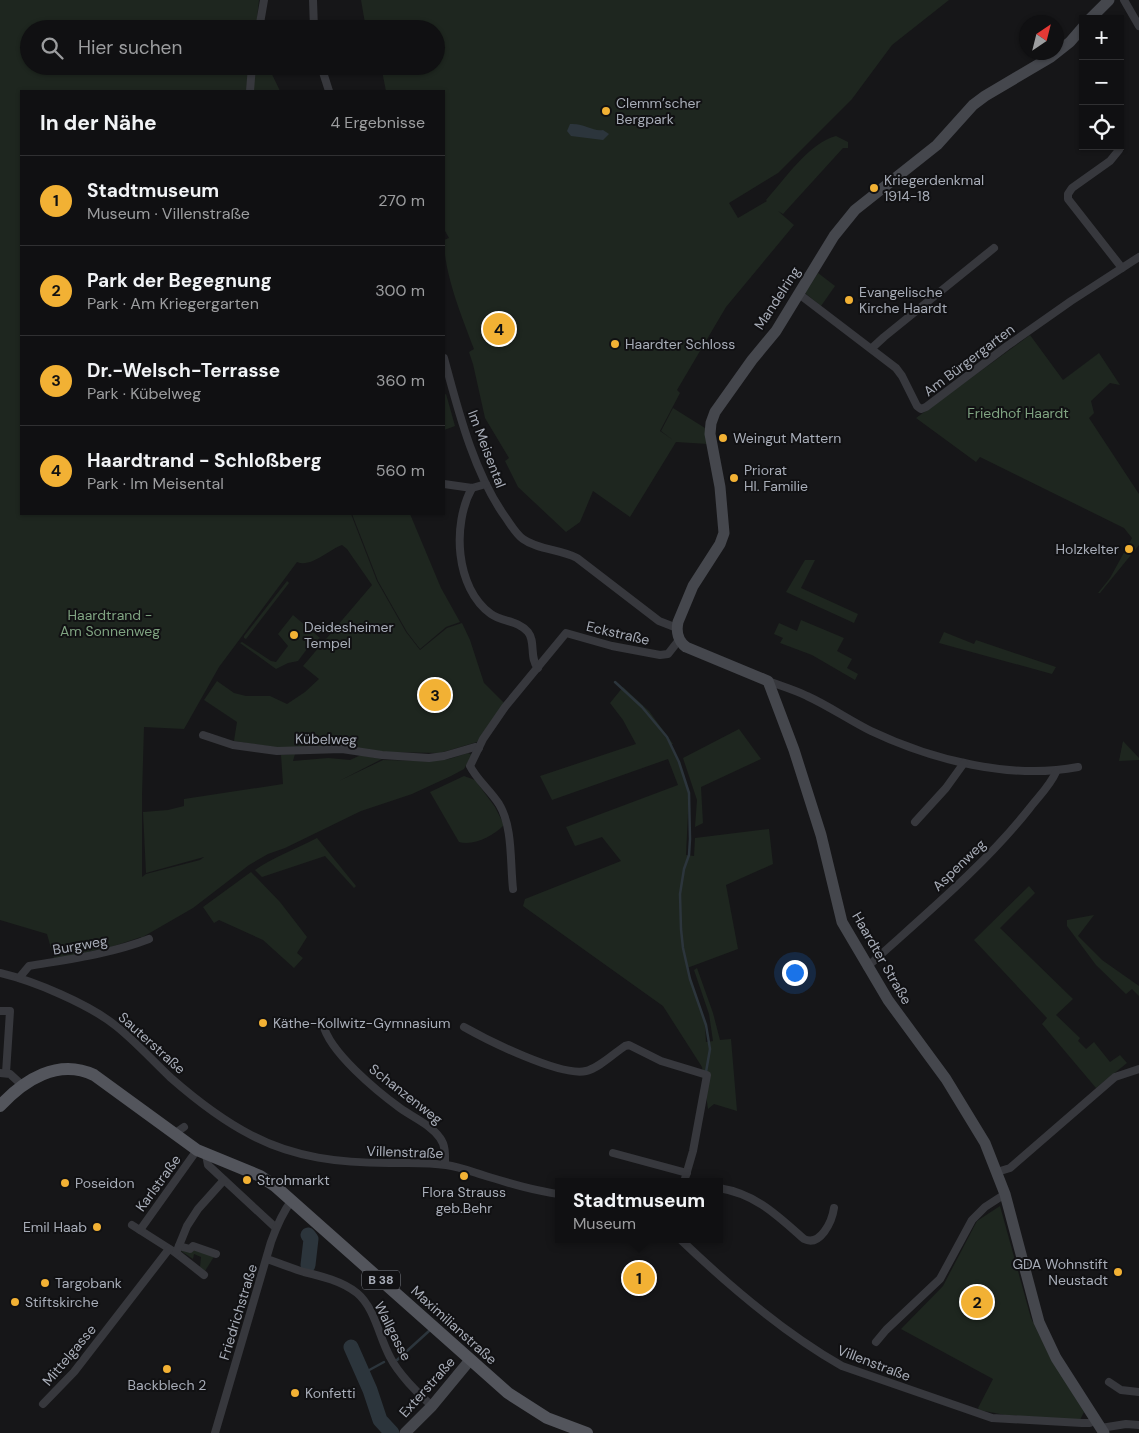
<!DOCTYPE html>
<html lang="de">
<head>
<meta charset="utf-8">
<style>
  :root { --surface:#101012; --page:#19191b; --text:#f1f3f6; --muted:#9c9d9f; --line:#303032; --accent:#f2b134 }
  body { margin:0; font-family:"DM Sans",sans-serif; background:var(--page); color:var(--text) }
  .controls { position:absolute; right:15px; top:15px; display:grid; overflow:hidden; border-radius:0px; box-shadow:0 1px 4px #0004 }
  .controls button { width:45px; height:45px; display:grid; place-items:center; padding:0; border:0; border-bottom:1px solid var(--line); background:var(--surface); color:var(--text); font:25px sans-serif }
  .compass { position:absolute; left:1019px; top:15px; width:45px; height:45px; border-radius:50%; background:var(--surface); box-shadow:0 1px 4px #0004; rotate:35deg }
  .you { position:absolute; left:794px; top:972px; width:18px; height:18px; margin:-12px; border:4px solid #fff; border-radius:50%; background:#1a73e8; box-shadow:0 0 0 8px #1a73e833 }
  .badge { display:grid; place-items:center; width:32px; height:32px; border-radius:50%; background:var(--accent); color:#111; font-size:16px; font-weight:700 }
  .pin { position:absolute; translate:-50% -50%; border:2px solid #fff; box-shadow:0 1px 5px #0006 }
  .popup { position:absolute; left:555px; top:1178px; width:168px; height:65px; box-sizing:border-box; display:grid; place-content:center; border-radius:0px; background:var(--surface); filter:drop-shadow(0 1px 4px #0005); font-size:16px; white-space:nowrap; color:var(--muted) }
  .popup b { font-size:19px; color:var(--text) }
  .popup::after { content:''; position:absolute; left:50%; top:100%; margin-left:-10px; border:10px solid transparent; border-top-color:var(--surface) }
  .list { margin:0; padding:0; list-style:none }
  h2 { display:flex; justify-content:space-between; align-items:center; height:65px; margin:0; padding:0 20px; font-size:21px }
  h2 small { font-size:16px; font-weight:400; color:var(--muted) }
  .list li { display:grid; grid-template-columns:32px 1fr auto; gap:15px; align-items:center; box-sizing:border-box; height:90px; padding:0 20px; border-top:1px solid var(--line) }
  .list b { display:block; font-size:19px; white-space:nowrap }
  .list p { margin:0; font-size:16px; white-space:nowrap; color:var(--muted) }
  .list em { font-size:16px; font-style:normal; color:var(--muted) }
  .icon { flex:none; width:28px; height:28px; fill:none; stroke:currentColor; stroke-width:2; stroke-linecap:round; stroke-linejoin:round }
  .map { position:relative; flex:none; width:1139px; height:1433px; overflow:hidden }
  .search { position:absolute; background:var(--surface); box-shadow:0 1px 4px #0004; left:20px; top:20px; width:425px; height:55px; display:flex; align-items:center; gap:12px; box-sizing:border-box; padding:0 18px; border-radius:28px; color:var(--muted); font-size:19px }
  .panel { position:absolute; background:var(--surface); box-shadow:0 1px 4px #0004; left:20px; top:90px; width:425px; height:425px; border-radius:0px }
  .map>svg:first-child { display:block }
  .green { fill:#1e261f }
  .water { fill:#2c353c }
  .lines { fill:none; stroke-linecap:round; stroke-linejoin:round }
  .stream { stroke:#2c353c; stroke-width:2.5 }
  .river { stroke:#2c353c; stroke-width:15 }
  .street { stroke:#37383d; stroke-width:8 }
  .secondary { stroke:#45474d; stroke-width:11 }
  .primary { stroke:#53555c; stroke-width:12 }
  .poi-dot { fill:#f2b134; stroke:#111113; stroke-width:2 }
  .labels { text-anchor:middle; stroke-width:4; stroke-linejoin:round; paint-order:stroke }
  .shield { fill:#111113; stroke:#7b7e86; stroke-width:1 }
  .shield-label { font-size:12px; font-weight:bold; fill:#a8adb8 }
  .poi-label { font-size:14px; fill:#a8adb8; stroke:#111113; text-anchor:start }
  .street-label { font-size:14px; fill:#a8adb8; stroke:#111113 }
  .park-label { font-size:14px; fill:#7fa381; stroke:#111113 }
</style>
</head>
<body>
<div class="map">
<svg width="1139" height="1433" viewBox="0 0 1139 1433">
  <rect width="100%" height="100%" fill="#161618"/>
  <g class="green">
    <path d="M0 0H259L256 29H29V66H268L280 91H21V514H351L377 581 406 632 420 650 447 628 462 623 470 640 484 683 505 704 477 742 440 753 382 752 343 747H273L234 741 237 722 204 700 217 681 234 693 246 696H270L287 704 305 692 319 679 303 666 372 585 347 549 342 545C328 550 311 568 297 562L219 667 184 729 144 727 142 795V877L146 874 200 860 204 857 146 873 143 812 168 810 184 806V799L283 784 281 755 295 754 293 761 328 758 350 760 361 755 382 759 339 781 383 760 429 761 449 759 468 753 472 755 464 769 451 776 412 794 361 811 285 848 268 854 249 865 193 908 141 938V937L111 947 54 959 47 934 0 920Z"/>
    <path d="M361 0H949L892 45 852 99 778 173 729 203 738 218 767 201 766 200C784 180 810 142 836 136L848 142V148H843L783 214 778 211 794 225 726 307 677 390 680 393 660 431 673 440 661 431 673 408 705 428 708 444 676 442 630 517 593 491 580 522 566 532 518 487 505 461 509 458 485 418 473 364 469 352 474 349C462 317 444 274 444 240L449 238 444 229V91H386L381 66H436V29H366Z"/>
    <path d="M818 273 835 286 821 306 805 293Z"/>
    <path d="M1030 335 1063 380 1099 353 1120 385 1110 383 1091 401 1094 413 1089 418 1139 494V545L1100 593H1098L1110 578 1132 538 1124 528 980 457 976 462 916 418Z"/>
    <path d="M446 394 455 426 444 430V395Z"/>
    <path d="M352 514H410L441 588 460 622 446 627 420 649 407 632 378 581Z"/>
    <path d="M805 560H815L801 588 858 614 854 623 786 592Z"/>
    <path d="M287 581 289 583 246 639 244 638V636Z"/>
    <path d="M293 615 320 638 310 645 298 661 288 663 276 669 240 643 242 642 271 661 276 662 288 646 278 634Z"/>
    <path d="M801 620 844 638 837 651 852 659 847 668 858 674 855 680 812 655 780 643 783 638 774 634 779 623 797 631Z"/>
    <path d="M944 632 974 644 976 640 1056 667 1052 674 939 643Z"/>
    <path d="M623 687 649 711 673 744 670 745 679 762 689 793 686 855 694 856 695 838 769 829 773 864 726 885 738 949 687 968 705 1024 706 1042 713 1041 709 1014 694 970 697 968 713 1013 720 1040 731 1039 737 1111 714 1104 708 1109 702 1067 663 1006 523 906 525 899 621 861 602 837 575 846 566 827 678 785 668 759 552 800 540 776 636 744 623 720 610 703Z"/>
    <path d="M739 729 761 759 701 787 703 823 695 827 697 800 683 758Z"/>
    <path d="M1123 741 1139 758V760L1119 761Z"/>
    <path d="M464 776 475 780 495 807 504 825C493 836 474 846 459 842L430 792Z"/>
    <path d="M317 838 356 886 354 888 325 856 262 877 255 870C274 857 296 849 317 838Z"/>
    <path d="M251 872 280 902 307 937 297 953 303 958 294 968 263 940 219 920 214 923 203 907Z"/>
    <path d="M1029 886 1035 893 1000 928 1073 999 1056 1015 1080 1038 1078 1041 1086 1049 1094 1042 1110 1062 1120 1055 1127 1063 1096 1088 1042 1024 1047 1018 974 940Z"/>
    <path d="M1094 915 1078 936 1102 960 1139 986V996L1132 989 1126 994 1096 965 1067 926V920Z"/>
    <path d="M1000 1206 1031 1318 1048 1353 1084 1412 1080 1420 1005 1415 979 1410 978 1408 993 1379 901 1329 943 1286 977 1221Z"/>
    <path d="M193 1247 215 1255 205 1271 200 1267 201 1257 194 1254 193 1259 181 1251 183 1248Z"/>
  </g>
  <path class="water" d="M570 124C585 123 593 132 603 130L609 134 603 140 571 136 567 131Z"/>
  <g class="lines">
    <g class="stream">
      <path d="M615 682 642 707 667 737 679 762 689 793 690 839 689 855 684 869 680 894 681 929 683 948 690 979 706 1025 710 1049 706 1072"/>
      <path d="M307 1254 309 1256"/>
      <path d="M397 1360 429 1331"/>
      <path d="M362 1374 384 1362"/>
    </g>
    <g class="river">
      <path d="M308 1265 311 1239 308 1235"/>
      <path d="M351 1347 370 1390 380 1420 392 1433"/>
    </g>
    <g class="street">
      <path d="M313 0 314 29"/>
      <path d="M1124 0 1139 26"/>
      <path d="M259 29 264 0"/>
      <path d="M321 66 329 91"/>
      <path d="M250 91 252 66"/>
      <path d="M1119 150 1110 161 1072 188 1068 194V199L1122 268"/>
      <path d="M799 294 896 368 902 376 917 406 921 409 926 407 1007 346 1071 301 1139 257"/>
      <path d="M872 348 884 337 994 248"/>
      <path d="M444 358C458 410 474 474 506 518 511 525 516 534 523 539 538 550 560 549 577 558L659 621 677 628"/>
      <path d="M444 484 472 488 486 484"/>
      <path d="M472 488C452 524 455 588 491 614 502 622 518 620 528 632 536 642 529 658 538 668"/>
      <path d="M768 681C781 686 795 690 807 696 829 706 849 720 871 731 932 760 1011 780 1078 767"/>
      <path d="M203 735 233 745 277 751 342 749 382 755 429 758 444 756 475 747 479 748"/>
      <path d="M915 822 946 788 964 763"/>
      <path d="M513 889C510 862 513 827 499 804 490 790 477 780 470 766L483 739 505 707 566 633 612 646 660 655 668 654 679 640"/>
      <path d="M867 967C921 918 984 866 1029 809 1038 797 1050 786 1056 772"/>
      <path d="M0 973C34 981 89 1004 116 1026 136 1042 153 1061 171 1078 195 1099 222 1120 251 1135 294 1158 341 1163 389 1163 408 1163 427 1162 446 1165 461 1167 475 1173 489 1177 512 1184 535 1191 559 1194"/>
      <path d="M19 978 29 966C70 959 110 954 149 939"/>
      <path d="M0 1011H10L6 1073"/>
      <path d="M323 1024C329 1052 378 1092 400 1108 414 1118 431 1125 440 1138 446 1146 445 1156 445 1164"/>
      <path d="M464 1027C487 1040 561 1077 586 1071 599 1068 613 1054 625 1046L629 1045 661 1061 707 1075 693 1151 684 1182"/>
      <path d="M0 1073 10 1074 22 1085"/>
      <path d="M174 1134 184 1127"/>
      <path d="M613 1153 687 1173"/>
      <path d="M206 1155 208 1165 276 1228"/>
      <path d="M997 1172 1010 1168 1115 1077 1139 1069"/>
      <path d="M719 1188C756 1194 777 1215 804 1239 820 1247 832 1222 834 1208"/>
      <path d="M132 1225 176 1253 204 1275"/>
      <path d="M140 1230 197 1150"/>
      <path d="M680 1239C728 1285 784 1333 842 1366L992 1418 1082 1423H1090L1096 1420"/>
      <path d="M179 1246 190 1249 193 1246 216 1254"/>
      <path d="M176 1253 187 1226 198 1209 224 1180"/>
      <path d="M267 1259C279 1263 291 1268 304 1272 321 1276 342 1281 357 1293 375 1308 379 1337 390 1357 398 1373 418 1394 432 1406"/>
      <path d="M876 1342 886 1330 940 1279 972 1220 985 1207 1005 1194"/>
      <path d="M1109 1382 1121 1390 1139 1392"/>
      <path d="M43 1404 74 1372 169 1249"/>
      <path d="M1101 1428 1126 1424 1139 1425"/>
      <path d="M215 1433 271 1242C276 1228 282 1213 292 1200"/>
    </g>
    <g class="secondary">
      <path d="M1090 19 1109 0"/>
      <path d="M1083 27 1070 42 1051 57 985 96 973 105 937 145 855 210 834 236 776 331 752 360 715 412 711 423 710 434 720 487 724 533 720 544 693 586 678 622C676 631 678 641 686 647L768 681 794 750 821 835 842 922 888 1000 946 1079 985 1143 1005 1194 1039 1322 1056 1358 1104 1433"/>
      <path d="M405 1433 432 1406 470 1360"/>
    </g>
    <path class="primary" d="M0 1106C24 1080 58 1058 94 1075L197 1150 260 1176 275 1186 508 1393 547 1418 587 1433"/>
  </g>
  <g class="poi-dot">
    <circle cx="606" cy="111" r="5"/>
    <circle cx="874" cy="188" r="5"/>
    <circle cx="849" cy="300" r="5"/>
    <circle cx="615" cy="344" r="5"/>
    <circle cx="723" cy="438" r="5"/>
    <circle cx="734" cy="478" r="5"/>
    <circle cx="1129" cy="549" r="5"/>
    <circle cx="294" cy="635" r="5"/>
    <circle cx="263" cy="1023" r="5"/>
    <circle cx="464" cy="1176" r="5"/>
    <circle cx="247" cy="1180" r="5"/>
    <circle cx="65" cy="1183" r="5"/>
    <circle cx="97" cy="1227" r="5"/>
    <circle cx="1118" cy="1272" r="5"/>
    <circle cx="45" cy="1283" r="5"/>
    <circle cx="15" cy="1302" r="5"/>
    <circle cx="167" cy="1369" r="5"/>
    <circle cx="295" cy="1393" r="5"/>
  </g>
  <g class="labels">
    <rect class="shield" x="362" y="1270.5" width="38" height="19" rx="4"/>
    <g class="shield-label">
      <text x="381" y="1284">B 38</text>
    </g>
    <g class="poi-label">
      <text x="616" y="108">Clemm’scher<tspan x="616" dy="16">Bergpark</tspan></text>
      <text x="884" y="185">Kriegerdenkmal<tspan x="884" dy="16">1914-18</tspan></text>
      <text x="859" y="297">Evangelische<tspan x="859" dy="16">Kirche Haardt</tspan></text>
      <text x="625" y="349">Haardter Schloss</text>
      <text x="733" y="443">Weingut Mattern</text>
      <text x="744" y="475">Priorat<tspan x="744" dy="16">Hl. Familie</tspan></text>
      <text x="1119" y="554" text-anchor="end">Holzkelter</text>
      <text x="304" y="632">Deidesheimer<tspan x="304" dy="16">Tempel</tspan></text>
      <text x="273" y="1028">Käthe-Kollwitz-Gymnasium</text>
      <text x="257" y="1185">Strohmarkt</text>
      <text x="75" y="1188">Poseidon</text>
      <text x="464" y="1197" text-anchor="middle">Flora Strauss<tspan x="464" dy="16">geb.Behr</tspan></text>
      <text x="87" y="1232" text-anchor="end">Emil Haab</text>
      <text x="1108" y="1269" text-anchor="end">GDA Wohnstift<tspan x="1108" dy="16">Neustadt</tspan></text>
      <text x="55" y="1288">Targobank</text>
      <text x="25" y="1307">Stiftskirche</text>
      <text x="167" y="1390" text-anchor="middle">Backblech 2</text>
      <text x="305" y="1398">Konfetti</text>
    </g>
    <g class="street-label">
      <text transform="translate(777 298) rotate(-57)" y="5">Mandelring</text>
      <text transform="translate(969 360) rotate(-37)" y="5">Am Bürgergarten</text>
      <text transform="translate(487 449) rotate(69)" y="5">Im Meisental</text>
      <text transform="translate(618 633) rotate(13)" y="5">Eckstraße</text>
      <text transform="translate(326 739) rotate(1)" y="5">Kübelweg</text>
      <text transform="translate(959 865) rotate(-44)" y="5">Aspenweg</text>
      <text transform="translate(80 945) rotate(-10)" y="5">Burgweg</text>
      <text transform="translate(882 958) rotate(60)" y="5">Haardter Straße</text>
      <text transform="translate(152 1043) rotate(42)" y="5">Sauterstraße</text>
      <text transform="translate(406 1094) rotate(38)" y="5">Schanzenweg</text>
      <text transform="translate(405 1152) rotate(2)" y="5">Villenstraße</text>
      <text transform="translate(158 1183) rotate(-54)" y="5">Karlstraße</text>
      <text transform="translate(238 1312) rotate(-73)" y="5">Friedrichstraße</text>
      <text transform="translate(454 1325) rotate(42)" y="5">Maximilianstraße</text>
      <text transform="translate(393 1331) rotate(63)" y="5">Wallgasse</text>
      <text transform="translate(69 1355) rotate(-50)" y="5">Mittelgasse</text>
      <text transform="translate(874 1363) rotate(21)" y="5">Villenstraße</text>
      <text transform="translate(427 1387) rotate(-48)" y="5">Exterstraße</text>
    </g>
    <g class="park-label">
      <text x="1018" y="418">Friedhof Haardt</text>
      <text x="110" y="620">Haardtrand -<tspan x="110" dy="16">Am Sonnenweg</tspan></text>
    </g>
  </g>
</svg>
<div class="controls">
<button>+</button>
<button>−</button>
<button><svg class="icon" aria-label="locate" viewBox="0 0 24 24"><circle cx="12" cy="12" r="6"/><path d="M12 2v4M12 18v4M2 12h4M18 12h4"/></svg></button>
</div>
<svg class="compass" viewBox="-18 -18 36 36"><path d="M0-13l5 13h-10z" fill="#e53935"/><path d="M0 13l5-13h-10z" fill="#9c9d9f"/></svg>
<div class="you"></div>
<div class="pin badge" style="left:639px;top:1278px">1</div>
<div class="popup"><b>Stadtmuseum</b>Museum</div>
<div class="pin badge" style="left:977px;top:1302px">2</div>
<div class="pin badge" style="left:435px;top:695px">3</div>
<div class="pin badge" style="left:499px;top:329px">4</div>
<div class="search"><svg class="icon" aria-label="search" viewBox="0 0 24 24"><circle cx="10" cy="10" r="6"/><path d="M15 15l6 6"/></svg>Hier suchen</div>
<section class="panel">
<h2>In der Nähe<small>4 Ergebnisse</small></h2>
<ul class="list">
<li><span class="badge">1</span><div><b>Stadtmuseum</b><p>Museum · Villenstraße</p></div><em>270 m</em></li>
<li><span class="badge">2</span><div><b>Park der Begegnung</b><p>Park · Am Kriegergarten</p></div><em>300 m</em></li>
<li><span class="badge">3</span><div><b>Dr.-Welsch-Terrasse</b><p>Park · Kübelweg</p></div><em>360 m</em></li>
<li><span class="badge">4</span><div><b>Haardtrand - Schloßberg</b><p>Park · Im Meisental</p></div><em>560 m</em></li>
</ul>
</section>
</div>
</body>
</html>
